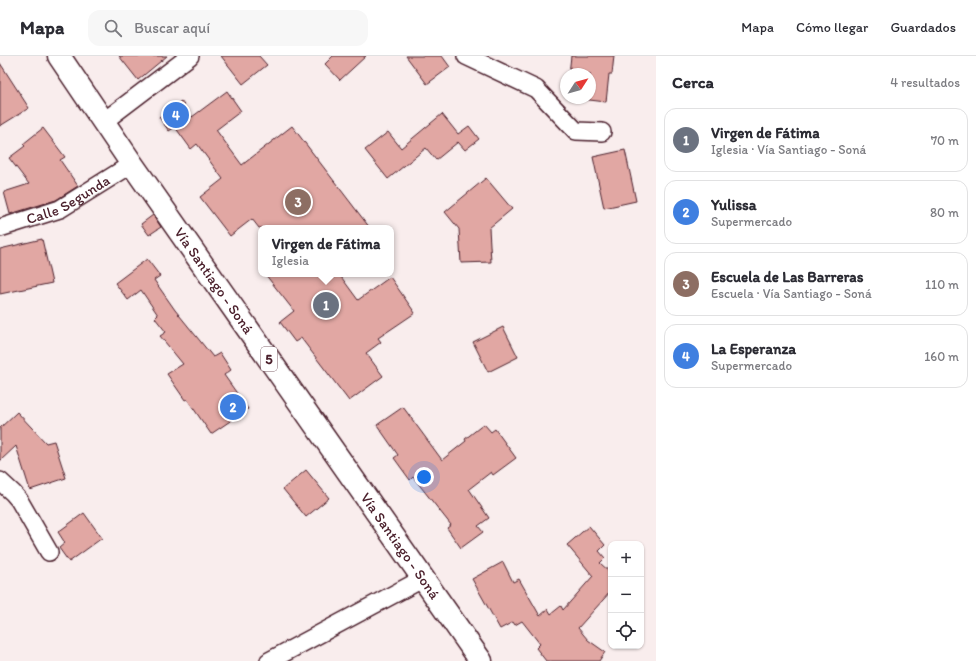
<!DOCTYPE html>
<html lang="es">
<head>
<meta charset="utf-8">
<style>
  :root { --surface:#fff; --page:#f7f7f7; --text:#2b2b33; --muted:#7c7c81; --line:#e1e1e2; --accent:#c8321e }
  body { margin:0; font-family:Itim,sans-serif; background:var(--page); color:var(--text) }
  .controls { position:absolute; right:12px; bottom:12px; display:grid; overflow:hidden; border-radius:8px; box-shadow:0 1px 3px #0004 }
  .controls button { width:36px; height:36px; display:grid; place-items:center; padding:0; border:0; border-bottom:1px solid var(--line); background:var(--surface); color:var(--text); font:20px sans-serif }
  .compass { position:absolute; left:560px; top:12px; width:36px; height:36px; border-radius:50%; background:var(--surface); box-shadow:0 1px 3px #0004; rotate:54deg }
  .you { position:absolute; left:424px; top:421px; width:14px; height:14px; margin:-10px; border:3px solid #fff; border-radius:50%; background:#1a73e8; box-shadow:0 0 0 6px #1a73e833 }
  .badge { display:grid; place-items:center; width:26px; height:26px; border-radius:50%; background:var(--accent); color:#fff; font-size:13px; font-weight:700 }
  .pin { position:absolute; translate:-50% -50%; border:2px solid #fff; box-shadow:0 1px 4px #0006 }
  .popup { position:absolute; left:258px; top:169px; width:136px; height:52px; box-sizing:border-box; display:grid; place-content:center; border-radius:8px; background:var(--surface); filter:drop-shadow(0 1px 3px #0005); font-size:13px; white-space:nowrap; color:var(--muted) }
  .popup b { font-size:15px; color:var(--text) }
  .popup::after { content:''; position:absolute; left:50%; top:100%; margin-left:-8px; border:8px solid transparent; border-top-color:var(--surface) }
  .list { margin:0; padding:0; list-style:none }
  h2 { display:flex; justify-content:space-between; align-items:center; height:52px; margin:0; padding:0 16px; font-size:17px }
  h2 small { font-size:13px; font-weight:400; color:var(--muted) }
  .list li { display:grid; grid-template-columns:26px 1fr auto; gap:12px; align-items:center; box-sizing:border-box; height:64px; margin:0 8px 8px; padding:0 8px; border:1px solid var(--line); border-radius:12px }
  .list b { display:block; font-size:15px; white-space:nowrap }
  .list p { margin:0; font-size:13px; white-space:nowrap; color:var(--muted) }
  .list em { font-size:13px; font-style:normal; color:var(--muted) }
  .icon { flex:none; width:22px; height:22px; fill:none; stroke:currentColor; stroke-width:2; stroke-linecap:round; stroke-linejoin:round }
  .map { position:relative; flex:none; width:656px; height:605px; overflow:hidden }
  header { display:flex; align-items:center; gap:24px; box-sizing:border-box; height:56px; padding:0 20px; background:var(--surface); border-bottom:1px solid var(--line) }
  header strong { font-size:19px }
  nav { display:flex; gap:22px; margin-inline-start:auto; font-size:14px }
  .search { width:280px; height:36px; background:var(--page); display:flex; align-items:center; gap:10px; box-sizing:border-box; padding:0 14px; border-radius:12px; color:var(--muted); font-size:15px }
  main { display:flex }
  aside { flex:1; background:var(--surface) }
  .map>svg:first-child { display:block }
  .building { fill:#e1a7a3; stroke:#4a1f2b }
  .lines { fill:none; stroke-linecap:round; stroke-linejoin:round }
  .street-casing { stroke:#4a1f2b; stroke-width:20 }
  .primary-casing { stroke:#4a1f2b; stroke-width:25 }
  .street { stroke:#fff; stroke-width:17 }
  .primary { stroke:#fff; stroke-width:22 }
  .labels { text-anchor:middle; stroke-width:3.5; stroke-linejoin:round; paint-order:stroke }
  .shield { fill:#fff; stroke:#80626b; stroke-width:1 }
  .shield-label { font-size:14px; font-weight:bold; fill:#4a1f2b }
  .street-label { font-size:15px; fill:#4a1f2b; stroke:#fff }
</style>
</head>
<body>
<header>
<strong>Mapa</strong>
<div class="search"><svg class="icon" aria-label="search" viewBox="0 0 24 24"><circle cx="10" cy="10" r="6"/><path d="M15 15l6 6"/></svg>Buscar aquí</div>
<nav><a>Mapa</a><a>Cómo llegar</a><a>Guardados</a></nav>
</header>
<main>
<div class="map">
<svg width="656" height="605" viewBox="0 0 656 605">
  <rect width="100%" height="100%" fill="#f9eded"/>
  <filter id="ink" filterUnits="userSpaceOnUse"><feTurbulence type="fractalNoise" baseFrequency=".025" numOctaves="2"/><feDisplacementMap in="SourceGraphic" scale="8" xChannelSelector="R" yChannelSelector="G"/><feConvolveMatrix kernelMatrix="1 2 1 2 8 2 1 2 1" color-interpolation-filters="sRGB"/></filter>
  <g filter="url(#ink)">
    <g class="building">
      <path d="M119 0H167L138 24Z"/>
      <path d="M221 0H259L267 9 243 28Z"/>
      <path d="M333 0H366L340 24 325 8Z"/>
      <path d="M406 0H442L450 11 427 28Z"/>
      <path d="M571 0H614L612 18H609L606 46 573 42H590V18H569Z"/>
      <path d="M0 7 29 52 0 70Z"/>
      <path d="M227 35 241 55 216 74 242 109 292 70 370 172H259L252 163 230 180 200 141 223 123 197 88 191 93 175 71 169 75 159 61 181 45 192 61Z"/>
      <path d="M442 58 458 78 469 70 479 83 465 94 458 86 436 104 426 92 388 123 365 94 388 76 401 92Z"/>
      <path d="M43 72 65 101 60 104 78 130 56 144 10 158 4 136 29 128 9 102 25 90 23 88Z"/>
      <path d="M625 94 636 145 604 152 593 101Z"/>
      <path d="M486 122 512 153 489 172 491 206 461 207 459 173 445 156Z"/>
      <path d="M153 159 161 171 149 179 141 168Z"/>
      <path d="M42 183 52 227 0 238V193Z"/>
      <path d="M147 203 160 220 154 224 175 254 213 301 220 297 231 314 224 319 248 353 211 378 187 343 185 344 167 318 183 308 160 280 166 276 155 262 158 259 141 234 128 244 115 227Z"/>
      <path d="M265 218H339L358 244 390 221 415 257 378 282 381 286 366 297 383 320 349 345 301 282 295 286 280 266 294 255Z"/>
      <path d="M503 271 518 301 488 316 473 286Z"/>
      <path d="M403 351 442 404 466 385 465 383 484 368 491 376 495 373 516 402 493 419 491 416 469 433 489 462 478 470 483 476 461 492 447 472 451 469 413 421 410 424 394 402 398 399 377 369Z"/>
      <path d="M17 356 46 387 54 385 66 422 30 434 16 390 0 405V372Z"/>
      <path d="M306 414 329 442 306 461 283 433Z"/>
      <path d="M84 457 102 482 69 506 59 492 65 487 58 476Z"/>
      <path d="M589 470 605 489 599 495 605 502 600 507 611 517V535L578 572 588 584 605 596 599 605H546L536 592 540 588 522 565 515 569 513 566 500 573 472 523 503 506 513 526 519 523 540 560 548 553 551 558 561 550 563 554 593 520 567 489Z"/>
    </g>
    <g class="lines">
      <defs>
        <g id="street">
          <path d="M466 0 536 33 576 75 602 76"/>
          <path d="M103 66 190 0"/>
          <path id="s1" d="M0 172 60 153 132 108"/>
          <path d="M0 425 13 437 19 444 49 496"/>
          <path d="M269 605 424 522"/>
        </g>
        <g id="primary">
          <path id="s2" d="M59 0 132 108 481 605"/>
        </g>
      </defs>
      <use href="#street" class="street-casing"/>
      <use href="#primary" class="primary-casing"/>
      <use href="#street" class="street"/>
      <use href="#primary" class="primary"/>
    </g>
  </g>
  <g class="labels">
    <rect class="shield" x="261" y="291" width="16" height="24" rx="3"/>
    <g class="shield-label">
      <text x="269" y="308">5</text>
    </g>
    <g class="street-label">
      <text dy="5" stroke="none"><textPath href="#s1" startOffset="74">Calle Segunda</textPath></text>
      <text dy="5" stroke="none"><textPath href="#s2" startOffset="273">Vía Santiago - Soná</textPath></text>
      <text dy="5" stroke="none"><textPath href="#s2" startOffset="597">Vía Santiago - Soná</textPath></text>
    </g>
  </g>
</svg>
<div class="controls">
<button>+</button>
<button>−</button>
<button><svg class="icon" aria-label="locate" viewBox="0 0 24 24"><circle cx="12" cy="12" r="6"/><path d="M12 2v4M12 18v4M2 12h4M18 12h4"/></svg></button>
</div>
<svg class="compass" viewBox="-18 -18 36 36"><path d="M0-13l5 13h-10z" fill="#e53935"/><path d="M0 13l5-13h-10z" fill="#7c7c81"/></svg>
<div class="you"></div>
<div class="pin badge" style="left:326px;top:249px;background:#6b7280">1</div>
<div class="popup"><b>Virgen de Fátima</b>Iglesia</div>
<div class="pin badge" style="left:233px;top:351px;background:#3f7fe0">2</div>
<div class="pin badge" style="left:298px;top:146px;background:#8d6e63">3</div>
<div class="pin badge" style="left:176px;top:59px;background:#3f7fe0">4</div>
</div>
<aside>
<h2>Cerca<small>4 resultados</small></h2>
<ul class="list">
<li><span class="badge" style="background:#6b7280">1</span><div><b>Virgen de Fátima</b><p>Iglesia · Vía Santiago - Soná</p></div><em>70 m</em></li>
<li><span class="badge" style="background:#3f7fe0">2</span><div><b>Yulissa</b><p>Supermercado</p></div><em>80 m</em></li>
<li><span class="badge" style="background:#8d6e63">3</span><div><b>Escuela de Las Barreras</b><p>Escuela · Vía Santiago - Soná</p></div><em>110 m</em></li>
<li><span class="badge" style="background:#3f7fe0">4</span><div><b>La Esperanza</b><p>Supermercado</p></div><em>160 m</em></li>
</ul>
</aside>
</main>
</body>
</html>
